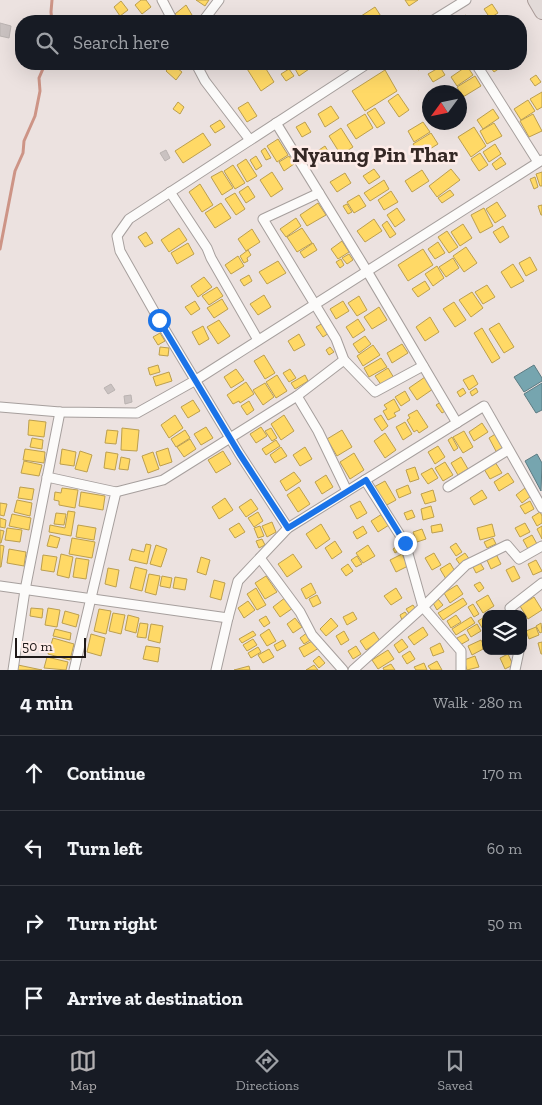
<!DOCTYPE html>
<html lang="en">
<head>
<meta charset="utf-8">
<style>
  :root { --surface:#171b24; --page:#20242c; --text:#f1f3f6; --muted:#9ea1a6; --line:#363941; --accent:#b3b0b2 }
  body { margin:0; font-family:"Zilla Slab",serif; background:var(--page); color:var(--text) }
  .controls { position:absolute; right:15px; bottom:15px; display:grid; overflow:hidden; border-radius:10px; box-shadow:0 5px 20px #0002 }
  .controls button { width:45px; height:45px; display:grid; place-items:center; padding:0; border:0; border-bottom:1px solid var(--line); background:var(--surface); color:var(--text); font:25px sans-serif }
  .compass { position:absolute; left:422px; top:85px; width:45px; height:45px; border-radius:50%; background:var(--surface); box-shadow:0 5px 20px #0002; rotate:237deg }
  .scale { position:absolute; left:15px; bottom:12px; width:71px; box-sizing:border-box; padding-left:5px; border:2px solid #1f1918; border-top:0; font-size:14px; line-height:18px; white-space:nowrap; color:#1f1918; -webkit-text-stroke:4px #feece8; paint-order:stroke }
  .stop { position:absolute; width:15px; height:15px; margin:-11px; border:4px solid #1a73e8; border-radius:50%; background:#fff }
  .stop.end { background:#1a73e8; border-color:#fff; box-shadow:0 1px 5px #0008 }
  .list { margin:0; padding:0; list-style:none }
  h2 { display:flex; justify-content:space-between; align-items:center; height:65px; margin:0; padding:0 20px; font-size:21px }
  h2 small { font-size:16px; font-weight:400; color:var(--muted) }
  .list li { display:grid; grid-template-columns:32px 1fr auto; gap:15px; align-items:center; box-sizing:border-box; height:75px; padding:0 20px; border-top:1px solid var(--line) }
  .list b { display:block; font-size:19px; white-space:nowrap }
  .list em { font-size:16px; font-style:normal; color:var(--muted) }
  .icon { flex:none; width:28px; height:28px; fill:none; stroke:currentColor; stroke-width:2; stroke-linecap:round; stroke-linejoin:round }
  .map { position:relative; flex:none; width:542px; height:670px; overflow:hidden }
  .search { position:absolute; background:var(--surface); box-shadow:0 5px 20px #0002; left:15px; right:15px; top:15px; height:55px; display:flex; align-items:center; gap:12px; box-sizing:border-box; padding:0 18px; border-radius:20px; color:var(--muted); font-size:19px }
  .sheet { height:365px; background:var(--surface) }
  nav { display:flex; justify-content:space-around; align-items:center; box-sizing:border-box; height:70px; border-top:1px solid var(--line); background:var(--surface); font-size:14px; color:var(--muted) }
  nav a { display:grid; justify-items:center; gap:2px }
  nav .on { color:var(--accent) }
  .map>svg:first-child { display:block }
  .homes { fill:#ffd966; stroke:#bc9f4f }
  .public { fill:#76a5af; stroke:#5c7b82 }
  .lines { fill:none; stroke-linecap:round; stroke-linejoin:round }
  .stream { stroke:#cd9486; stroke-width:3 }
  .building { fill:#cac2c1; stroke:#bab3b1 }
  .minor-casing { stroke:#a69f9d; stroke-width:11 }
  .trunk-casing { stroke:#a99a97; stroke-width:16 }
  .minor { stroke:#fcfbfa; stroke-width:9 }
  .trunk { stroke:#e2dad8; stroke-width:14 }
  .route { stroke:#1a73e8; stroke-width:6 }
  .labels { text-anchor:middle; stroke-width:5; stroke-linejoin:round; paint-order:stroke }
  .quarter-label { font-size:22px; font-weight:bold; fill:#352825; stroke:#feece8 }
</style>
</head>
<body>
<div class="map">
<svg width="542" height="670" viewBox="0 0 542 670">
  <rect width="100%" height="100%" fill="#ece2e0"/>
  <g class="homes">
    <path d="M141 0H146L151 7 142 14 135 5Z"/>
    <path d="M196 0H209L205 6Z"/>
    <path d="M405 0H418L409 6Z"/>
    <path d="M121 1 128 10 120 16 114 7Z"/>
    <path d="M492 4 498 13 490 18 484 9Z"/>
    <path d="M186 5 195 20 193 21H179L175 14Z"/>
    <path d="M375 7 384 21H360L358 18Z"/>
    <path d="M466 15 470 21H462L461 18Z"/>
    <path d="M482 17 484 21H474Z"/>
    <path d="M172 64 182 72 176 80 166 71Z"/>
    <path d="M244 64H263L274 82 261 91Z"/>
    <path d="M295 64H310L312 67 299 76 293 65Z"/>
    <path d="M414 64H428L418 70Z"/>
    <path d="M488 64H506L494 72Z"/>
    <path d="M467 66 473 75 457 86 451 77Z"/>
    <path d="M440 67 445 75 433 82 428 74Z"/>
    <path d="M289 69 294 76 286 81 281 74Z"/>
    <path d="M385 70 397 91 365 111 352 91Z"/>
    <path d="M536 75 541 82 535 86 530 79Z"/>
    <path d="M475 76 481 86 463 97 457 87Z"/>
    <path d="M453 87 457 92H444Z"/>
    <path d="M542 92V107L537 110 530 99Z"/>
    <path d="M398 94 409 110 399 117 388 101Z"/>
    <path d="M528 100 535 111 521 120 514 109Z"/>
    <path d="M178 102 184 107 180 114 173 109Z"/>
    <path d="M248 102 257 116 247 122 238 108Z"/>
    <path d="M331 106 339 118 325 127 318 114Z"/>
    <path d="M375 108 385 123 377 128 367 113Z"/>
    <path d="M493 109 499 118 483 129 477 120Z"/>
    <path d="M365 114 373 128 356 139 347 125Z"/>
    <path d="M533 114 542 131 529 137 520 121Z"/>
    <path d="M220 120 225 127 215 133 210 126Z"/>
    <path d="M305 122 311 132 302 137 296 127Z"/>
    <path d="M423 122 430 132 414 142 408 131Z"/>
    <path d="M494 123 502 136 487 144 480 131Z"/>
    <path d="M474 127 486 146 471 157 458 137Z"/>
    <path d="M341 128 353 147 341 155 329 136Z"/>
    <path d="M203 133 211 145 183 163 175 151Z"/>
    <path d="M431 133 438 144 420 155 413 144Z"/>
    <path d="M278 139 288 155 277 162 267 146Z"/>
    <path d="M495 144 501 154 489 162 483 152Z"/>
    <path d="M325 146 332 158 323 163 316 152Z"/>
    <path d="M265 148 271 158 266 160 261 151Z"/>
    <path d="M480 153 488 165 479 171 471 159Z"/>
    <path d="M256 156 262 166 256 170 250 160Z"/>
    <path d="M289 156 294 164 284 171 279 162Z"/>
    <path d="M501 157 506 164 496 170 492 164Z"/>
    <path d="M246 159 257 176 247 182 237 165Z"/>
    <path d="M233 165 245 183 235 189 224 171Z"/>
    <path d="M374 169 380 177 369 184 363 176Z"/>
    <path d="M451 169 460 180 437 197 429 186Z"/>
    <path d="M422 170 429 181 412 192 405 181Z"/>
    <path d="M222 171 233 188 222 195 211 177Z"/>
    <path d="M272 172 283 189 271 197 260 180Z"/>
    <path d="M542 172V186H540L536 174Z"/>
    <path d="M345 173 351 183 337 192 330 182Z"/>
    <path d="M535 177 538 187 534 189 530 179Z"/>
    <path d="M384 180 389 189 370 201 364 193Z"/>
    <path d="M200 184 213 205 202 212 189 192Z"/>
    <path d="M248 186 255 197 246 203 239 192Z"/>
    <path d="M450 190 454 195 442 203 438 198Z"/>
    <path d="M391 191 398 202 384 210 378 200Z"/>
    <path d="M235 193 245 209 236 215 225 199Z"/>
    <path d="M359 195 366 206 354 213 347 202Z"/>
    <path d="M497 202 506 216 495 223 486 209Z"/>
    <path d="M221 203 231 218 215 228 205 213Z"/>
    <path d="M318 203 326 215 307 226 300 215Z"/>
    <path d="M347 204 352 212 348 214 343 206Z"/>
    <path d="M542 205V215H541L538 206Z"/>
    <path d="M397 208 405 220 395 227 387 215Z"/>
    <path d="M484 208 493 226 480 233 471 215Z"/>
    <path d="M296 218 301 226 286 237 280 229Z"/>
    <path d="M374 219 382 231 365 242 357 231Z"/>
    <path d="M387 221 396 234 390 238 382 225Z"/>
    <path d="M463 224 472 238 460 246 451 232Z"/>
    <path d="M503 226 509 237 500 243 493 232Z"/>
    <path d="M179 228 187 240 169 252 161 240Z"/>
    <path d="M302 228 312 243 297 252 287 237Z"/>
    <path d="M252 229 260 242 246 251 238 239Z"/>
    <path d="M447 231 458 247 449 253 438 237Z"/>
    <path d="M146 232 153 243 145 247 138 237Z"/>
    <path d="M342 241 349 252 338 259 331 249Z"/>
    <path d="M438 242 445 253 435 259 428 249Z"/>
    <path d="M188 243 194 254 177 264 171 253Z"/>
    <path d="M313 243 317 250 304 258 300 252Z"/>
    <path d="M466 247 477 263 464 272 453 256Z"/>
    <path d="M423 249 433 265 408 281 398 265Z"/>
    <path d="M248 250 251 255 247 258 248 261 244 263 240 256Z"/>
    <path d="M349 254 353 260 347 264 342 258Z"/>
    <path d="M238 256 244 266 231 274 225 265Z"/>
    <path d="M530 257 537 270 526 276 519 263Z"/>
    <path d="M453 258 459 268 446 277 439 267Z"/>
    <path d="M341 259 344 265 340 268 336 262Z"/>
    <path d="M278 261 286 273 267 284 259 272Z"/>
    <path d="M513 264 524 281 511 288 501 272Z"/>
    <path d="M437 266 444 278 433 286 425 274Z"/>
    <path d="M249 275 252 281 244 286 240 280Z"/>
    <path d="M204 277 212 287 198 297 191 286Z"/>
    <path d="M425 281 430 289 418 297 412 289Z"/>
    <path d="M487 285 495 297 483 304 475 292Z"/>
    <path d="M217 287 223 296 209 305 202 296Z"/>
    <path d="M472 292 483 308 471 317 459 300Z"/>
    <path d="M264 295 271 307 258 315 250 304Z"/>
    <path d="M359 296 367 310 357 316 348 303Z"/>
    <path d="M222 299 228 309 214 318 207 308Z"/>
    <path d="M195 301 200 309 191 315 185 307Z"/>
    <path d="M343 301 349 311 336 319 330 309Z"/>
    <path d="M454 302 466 320 455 327 443 309Z"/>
    <path d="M379 307 387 320 372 329 364 317Z"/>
    <path d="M430 317 439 332 425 341 416 327Z"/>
    <path d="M358 319 365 330 353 338 346 327Z"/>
    <path d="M219 320 230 336 218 344 207 327Z"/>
    <path d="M323 323 329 333 323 337 316 327Z"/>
    <path d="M499 323 514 347 504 353 489 329Z"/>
    <path d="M203 326 209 339 199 345 192 332Z"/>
    <path d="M482 328 500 358 492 363 474 333Z"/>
    <path d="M160 333 165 341 158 345 153 337Z"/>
    <path d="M299 334 305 345 294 351 288 341Z"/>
    <path d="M365 336 371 344 359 353 353 344Z"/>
    <path d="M402 344 408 353 392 363 387 353Z"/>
    <path d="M373 345 380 355 363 366 357 356Z"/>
    <path d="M160 347 169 348 168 356 159 355Z"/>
    <path d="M330 347 334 352 329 355 326 350Z"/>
    <path d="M264 355 275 373 265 379 254 361Z"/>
    <path d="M381 358 387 367 369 377 364 368Z"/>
    <path d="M158 365 160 372 150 375 148 368Z"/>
    <path d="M388 368 394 378 382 386 375 376Z"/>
    <path d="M236 369 244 380 231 388 224 377Z"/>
    <path d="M290 369 296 378 289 382 283 373Z"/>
    <path d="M169 372 172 381 156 386 153 377Z"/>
    <path d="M277 375 287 391 276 398 266 382Z"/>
    <path d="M305 375 308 381 295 389 291 383Z"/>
    <path d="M473 375 478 384 469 390 463 380Z"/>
    <path d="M425 377 433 389 417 400 409 388Z"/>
    <path d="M246 382 254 394 240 403 239 401 233 404 227 395Z"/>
    <path d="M265 383 274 397 263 405 253 390Z"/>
    <path d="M463 388 466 393 460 397 457 392Z"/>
    <path d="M476 388 478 392 472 396 470 392Z"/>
    <path d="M405 391 410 400 401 406 395 397Z"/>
    <path d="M394 399 400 410 394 413 396 416 388 420 383 411 387 409 384 405Z"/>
    <path d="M193 400 200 411 188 418 181 407Z"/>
    <path d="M249 401 254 410 247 415 241 406Z"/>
    <path d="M441 402 447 410 442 413 436 405Z"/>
    <path d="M417 410 428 427 419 433 417 430 414 432 407 420 410 418 408 415Z"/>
    <path d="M175 415 183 428 169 438 161 425Z"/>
    <path d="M284 415 294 431 281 440 271 424Z"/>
    <path d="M381 415 388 426 382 431 374 419Z"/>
    <path d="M29 420 46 422 44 437 28 435Z"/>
    <path d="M405 422 412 434 403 440 396 427Z"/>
    <path d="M482 423 488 432 474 441 469 432Z"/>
    <path d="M206 427 213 438 201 445 194 434Z"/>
    <path d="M261 427 267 436 256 443 250 434Z"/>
    <path d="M122 428 139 430 137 451 121 450Z"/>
    <path d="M271 428 277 438 272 441 265 431Z"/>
    <path d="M107 430 118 431 116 444 105 443Z"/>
    <path d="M185 430 190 438 176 447 171 439Z"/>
    <path d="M342 430 352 447 337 456 327 439Z"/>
    <path d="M464 431 473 447 463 453 453 437Z"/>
    <path d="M385 433 396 450 385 458 374 441Z"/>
    <path d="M497 433 505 448 497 453 489 438Z"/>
    <path d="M452 437 458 448 454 451 448 440Z"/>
    <path d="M32 438 43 440 42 449 30 447Z"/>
    <path d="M190 439 196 449 184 457 177 447Z"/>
    <path d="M276 440 280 446 266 455 262 449Z"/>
    <path d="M438 446 445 457 435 464 428 452Z"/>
    <path d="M281 447 287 456 275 463 270 455Z"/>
    <path d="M305 447 312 459 300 466 293 455Z"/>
    <path d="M168 448 172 462 160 466 156 452Z"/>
    <path d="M25 449 45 452 44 463 23 460Z"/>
    <path d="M62 449 76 452 74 466 60 464Z"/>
    <path d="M80 451 92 455 87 472 75 469Z"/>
    <path d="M223 451 231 464 216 473 208 460Z"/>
    <path d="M106 452 118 454 115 470 104 468Z"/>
    <path d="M153 452 159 469 148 473 142 456Z"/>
    <path d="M354 453 364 470 350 479 340 462Z"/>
    <path d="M121 457 130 459 128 470 119 469Z"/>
    <path d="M461 457 468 469 458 475 451 463Z"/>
    <path d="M24 461 42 465 39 476 21 473Z"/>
    <path d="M445 462 453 475 443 481 435 468Z"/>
    <path d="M495 462 502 473 490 479 484 469Z"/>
    <path d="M415 467 419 479 410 482 406 470Z"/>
    <path d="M432 468 438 478 428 484 421 474Z"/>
    <path d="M294 472 301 481 286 491 280 481Z"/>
    <path d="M508 473 514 482 499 491 494 482Z"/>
    <path d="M326 475 333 487 322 494 315 482Z"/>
    <path d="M385 481 396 500 385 506 374 487Z"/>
    <path d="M408 485 411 493 399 498 396 490Z"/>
    <path d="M20 487 34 489 32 500 18 498Z"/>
    <path d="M299 487 310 504 298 512 287 495Z"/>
    <path d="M62 488 78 490 75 508 59 505V501L54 500 55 492 61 493Z"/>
    <path d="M525 488 531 496 522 503 516 495Z"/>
    <path d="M433 490 436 501 425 504 421 494Z"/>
    <path d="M482 490 487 498 474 505 470 498Z"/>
    <path d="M81 492 105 496 103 510 79 506Z"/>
    <path d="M225 498 233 510 219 519 212 507Z"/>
    <path d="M251 499 258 509 246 517 239 507Z"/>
    <path d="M17 500 32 503 30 516 14 512Z"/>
    <path d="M360 501 367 513 357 519 350 506Z"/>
    <path d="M530 501 534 509 525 514 520 506Z"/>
    <path d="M0 503 7 504 4 516 0 515Z"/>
    <path d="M431 506 434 517 423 520 421 509Z"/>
    <path d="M412 510 415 517 407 520 404 513Z"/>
    <path d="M68 511 75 512 71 536 49 532 50 525 65 528Z"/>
    <path d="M258 512 263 521 254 527 248 518Z"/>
    <path d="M540 512 542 516V523L537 526 532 517Z"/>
    <path d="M56 513 66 514 64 525 54 524Z"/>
    <path d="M12 514 31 518 29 530 9 526Z"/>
    <path d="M382 514 389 525 378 532 371 521Z"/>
    <path d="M0 518 6 520 5 528 0 527Z"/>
    <path d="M272 522 276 532 267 537 262 526Z"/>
    <path d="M239 523 245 532 235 538 229 529Z"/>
    <path d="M525 523 530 532 520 537 515 528Z"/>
    <path d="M321 524 330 539 316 549 306 534Z"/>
    <path d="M441 524 443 531 432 533 431 526Z"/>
    <path d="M492 524 495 536 480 540 477 528Z"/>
    <path d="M78 525 96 528 94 540 76 537Z"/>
    <path d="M260 526 264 536 258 538 254 528Z"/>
    <path d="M363 526 367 533 357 539 353 532Z"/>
    <path d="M542 526V539L537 529Z"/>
    <path d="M7 528 22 530 20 542 5 540Z"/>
    <path d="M422 529 426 539 417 542 413 532Z"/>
    <path d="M0 530 4 531 1 543H0Z"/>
    <path d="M50 535 60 538 57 548 47 546Z"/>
    <path d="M532 535 537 544 528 549 523 540Z"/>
    <path d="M72 538 95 542 92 558 69 554Z"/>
    <path d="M493 538 496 544 487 548 484 542Z"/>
    <path d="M262 539 265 545 259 548 256 541Z"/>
    <path d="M335 541 342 552 332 559 325 548Z"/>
    <path d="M456 543 462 552 456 556 450 547Z"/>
    <path d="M146 544 151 545 147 564 129 560 132 549 144 552Z"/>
    <path d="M400 544 403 548 395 553 393 549Z"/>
    <path d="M0 545 4 546 1 567H0Z"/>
    <path d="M156 545 167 549 161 567 150 564Z"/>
    <path d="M368 545 375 556 363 563 356 553Z"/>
    <path d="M9 549 26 552 24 566 7 563Z"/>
    <path d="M434 553 441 565 432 570 425 558Z"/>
    <path d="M465 553 470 560 461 566 456 559Z"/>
    <path d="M61 554 73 557 69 578 57 575Z"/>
    <path d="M293 554 302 567 287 577 278 564Z"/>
    <path d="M402 554 408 566 396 572 390 560Z"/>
    <path d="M496 554 501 564 491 569 486 558Z"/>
    <path d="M43 555 57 557 54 572 41 570Z"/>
    <path d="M357 556 362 564 356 567 351 560Z"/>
    <path d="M201 557 210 560 206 575 197 572Z"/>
    <path d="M76 558 89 560 86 579 73 577Z"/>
    <path d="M536 560 542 571 533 575 528 564Z"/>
    <path d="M479 561 484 569 476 573 472 565Z"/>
    <path d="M450 563 456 573 446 579 440 569Z"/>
    <path d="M348 564 353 571 346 576 341 569Z"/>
    <path d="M514 566 520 578 512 582 506 570Z"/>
    <path d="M135 567 147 570 142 591 130 588Z"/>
    <path d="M108 568 119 570 116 587 105 584Z"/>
    <path d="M149 574 160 576 156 595 145 592Z"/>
    <path d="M162 576 172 578 170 588 160 586Z"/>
    <path d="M266 576 277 592 265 599 255 583Z"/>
    <path d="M175 577 187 579 185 590 173 588Z"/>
    <path d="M214 580 225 583 221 600 210 597Z"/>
    <path d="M480 582 484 588 479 592 474 585Z"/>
    <path d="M311 583 316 593 306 599 301 589Z"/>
    <path d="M457 585 463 594 450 603 444 593Z"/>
    <path d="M256 588 266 605 257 610 247 594Z"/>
    <path d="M396 588 402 598 391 605 384 596Z"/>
    <path d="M317 595 321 603 313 607 309 599Z"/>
    <path d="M488 595 494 606 483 613 476 602Z"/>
    <path d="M286 597 293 608 280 617 273 607Z"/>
    <path d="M534 597 542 610 528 619 520 606Z"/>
    <path d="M463 598 467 604 443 620 438 613Z"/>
    <path d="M438 599 443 605 437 610 433 603Z"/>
    <path d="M248 601 255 610 244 618 238 608Z"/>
    <path d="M473 604 479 614 474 617 468 607Z"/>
    <path d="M413 605 417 611 410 615 406 609Z"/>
    <path d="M31 608 43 609 42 618 30 616Z"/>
    <path d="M48 608 60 610 57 627 45 625Z"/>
    <path d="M99 609 111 611 106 634 94 631Z"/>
    <path d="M65 611 79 615 76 627 62 623Z"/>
    <path d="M353 612 357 619 347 625 343 617Z"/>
    <path d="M405 612 408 616 402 620 400 615Z"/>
    <path d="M113 613 125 615 121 634 109 631Z"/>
    <path d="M128 615 139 618 136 633 125 630Z"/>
    <path d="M456 615 461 622 451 628 447 621Z"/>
    <path d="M266 616 270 623 264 627 259 620Z"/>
    <path d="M486 616V634L478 621Z"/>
    <path d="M471 617 475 623 456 635 452 629Z"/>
    <path d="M295 618 302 627 293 633 287 624Z"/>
    <path d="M331 618 338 626 326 636 320 629Z"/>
    <path d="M140 623 148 624 146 638 137 637Z"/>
    <path d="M541 623 542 632 540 633 536 626Z"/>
    <path d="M151 624 163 626 160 643 148 640Z"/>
    <path d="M477 624 481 631 471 637 467 630Z"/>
    <path d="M423 627 428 635 414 645 408 637Z"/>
    <path d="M536 627 539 635 529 639 526 631Z"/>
    <path d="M55 629 71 633 70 640 53 636Z"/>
    <path d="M269 629 276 641 267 646 260 635Z"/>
    <path d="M253 631 256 635 242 643 239 639Z"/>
    <path d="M344 631 349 640 341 645 336 636Z"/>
    <path d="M308 632 312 639 304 644 300 638Z"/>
    <path d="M374 632 380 641 366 650 360 641Z"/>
    <path d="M91 634 105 638 101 656 87 652Z"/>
    <path d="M465 634 469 640 460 645 457 638Z"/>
    <path d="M53 638 74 644 70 660 48 654Z"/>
    <path d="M253 639 257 645 247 651 243 645Z"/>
    <path d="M402 639 408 647 399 653 394 645Z"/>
    <path d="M283 640 286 646 277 651 274 645Z"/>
    <path d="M314 640 319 648 304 657 299 648Z"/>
    <path d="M481 640 485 648 472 655 468 646Z"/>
    <path d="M542 642V654H541L538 643Z"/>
    <path d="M440 643 444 652 433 656 430 648Z"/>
    <path d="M146 646 160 648 158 662 143 659Z"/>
    <path d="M356 646 361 654 353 659 348 651Z"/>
    <path d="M258 647 261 652 251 658 248 653Z"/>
    <path d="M269 649 274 657 263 663 258 655Z"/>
    <path d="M388 650 394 659 378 669 372 660Z"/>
    <path d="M410 651 415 659 407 664 402 656Z"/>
    <path d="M508 654 513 665 505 669 500 658Z"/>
    <path d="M319 656 325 663 319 668 313 661Z"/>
    <path d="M475 656 479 667 467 670 464 660Z"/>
    <path d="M47 657 68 662 66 670 44 668Z"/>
    <path d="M437 661 442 670H431L428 666Z"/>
    <path d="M424 663 427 670H416L414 667Z"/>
    <path d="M391 664 395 670H384L383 668Z"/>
    <path d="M18 665 42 670H17Z"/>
    <path d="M314 665 318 670H306Z"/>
    <path d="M249 666 250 670H234Z"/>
  </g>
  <g class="public">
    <path d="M534 365 542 378V381L524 392 514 377Z"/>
    <path d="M542 383V410L536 413 524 394Z"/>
    <path d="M537 454 542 463 541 491 525 461Z"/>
  </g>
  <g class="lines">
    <g class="stream">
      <path d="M52 0 51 12 52 21"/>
      <path d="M0 249 15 171 23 153 24 141 35 116 40 91 39 78 45 64"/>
    </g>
  </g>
  <g class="building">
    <path d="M0 23 11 26 9 38 0 36Z"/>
    <path d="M166 150 170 158 165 161 160 153Z"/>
    <path d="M111 384 115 390 108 394 104 388Z"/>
    <path d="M131 395 132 402 125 404 124 396Z"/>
  </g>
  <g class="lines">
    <defs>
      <g id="minor">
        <path d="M162 0 173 21"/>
        <path d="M203 21 219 0"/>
        <path d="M432 21 466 0"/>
        <path d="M196 64 205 81 250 140"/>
        <path d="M476 64 538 162"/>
        <path d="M276 123 367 271 457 423"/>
        <path d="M170 192 207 248 211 258 258 340"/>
        <path d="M319 193 263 219 336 339 344 360 375 392 423 366"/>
        <path d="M297 396 318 431 347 491"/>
        <path d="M0 407 60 412 137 413 196 380 542 160"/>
        <path d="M47 477 116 492 74 670"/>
        <path d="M365 480 405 543 423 607 461 651V670"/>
        <path d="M448 487 508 450"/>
        <path d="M116 492 163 480 297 396 344 360"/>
        <path d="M288 528 239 453 159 320 120 251 117 236 129 219 367 64"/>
        <path d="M260 558 300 612 312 635 343 670"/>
        <path d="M0 586 228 618"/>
        <path d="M512 614 510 608 542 583"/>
        <path d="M13 670 25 590 60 412"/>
        <path d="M216 670 228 618 238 581 288 528 484 406 542 508"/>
        <path d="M353 670 423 607 466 565 507 545 519 559 542 546"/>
        <path d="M515 670 519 651"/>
      </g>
      <path id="trunk" d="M535 0 542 12"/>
    </defs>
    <use href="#minor" class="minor-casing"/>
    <use href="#trunk" class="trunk-casing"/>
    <use href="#minor" class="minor"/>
    <use href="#trunk" class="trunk"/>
  </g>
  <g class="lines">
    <path class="route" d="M159 320 239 453 288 528 366 480 405 543"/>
  </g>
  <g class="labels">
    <g class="quarter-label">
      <text x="375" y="162">Nyaung Pin Thar</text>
    </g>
  </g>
</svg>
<div class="controls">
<button><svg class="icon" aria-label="layers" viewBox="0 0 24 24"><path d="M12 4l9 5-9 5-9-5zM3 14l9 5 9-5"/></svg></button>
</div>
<svg class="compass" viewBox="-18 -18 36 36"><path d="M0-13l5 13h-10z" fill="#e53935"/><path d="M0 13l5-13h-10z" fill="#9ea1a6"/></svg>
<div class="scale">50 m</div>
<div class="stop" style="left:159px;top:320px"></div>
<div class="stop end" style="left:405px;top:543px"></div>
<div class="search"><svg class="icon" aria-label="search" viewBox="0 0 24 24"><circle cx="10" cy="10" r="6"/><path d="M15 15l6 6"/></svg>Search here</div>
</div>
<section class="sheet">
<h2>4 min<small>Walk · 280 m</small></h2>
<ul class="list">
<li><svg class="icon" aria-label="ahead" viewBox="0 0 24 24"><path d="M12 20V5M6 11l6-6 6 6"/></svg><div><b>Continue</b></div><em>170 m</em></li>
<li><svg class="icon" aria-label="left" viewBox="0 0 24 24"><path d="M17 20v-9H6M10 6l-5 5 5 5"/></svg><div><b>Turn left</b></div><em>60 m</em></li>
<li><svg class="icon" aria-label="right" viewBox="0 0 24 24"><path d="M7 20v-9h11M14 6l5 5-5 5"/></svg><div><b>Turn right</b></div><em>50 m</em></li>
<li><svg class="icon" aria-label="arrive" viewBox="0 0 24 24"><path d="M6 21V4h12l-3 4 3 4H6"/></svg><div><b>Arrive at destination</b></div></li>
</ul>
</section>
<nav>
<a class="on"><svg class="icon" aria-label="map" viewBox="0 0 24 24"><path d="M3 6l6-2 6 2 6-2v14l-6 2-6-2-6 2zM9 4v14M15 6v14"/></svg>Map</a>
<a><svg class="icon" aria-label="directions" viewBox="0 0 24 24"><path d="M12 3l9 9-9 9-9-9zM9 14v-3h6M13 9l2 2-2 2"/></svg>Directions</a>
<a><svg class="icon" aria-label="saved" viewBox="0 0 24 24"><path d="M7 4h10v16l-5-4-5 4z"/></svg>Saved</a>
</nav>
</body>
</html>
